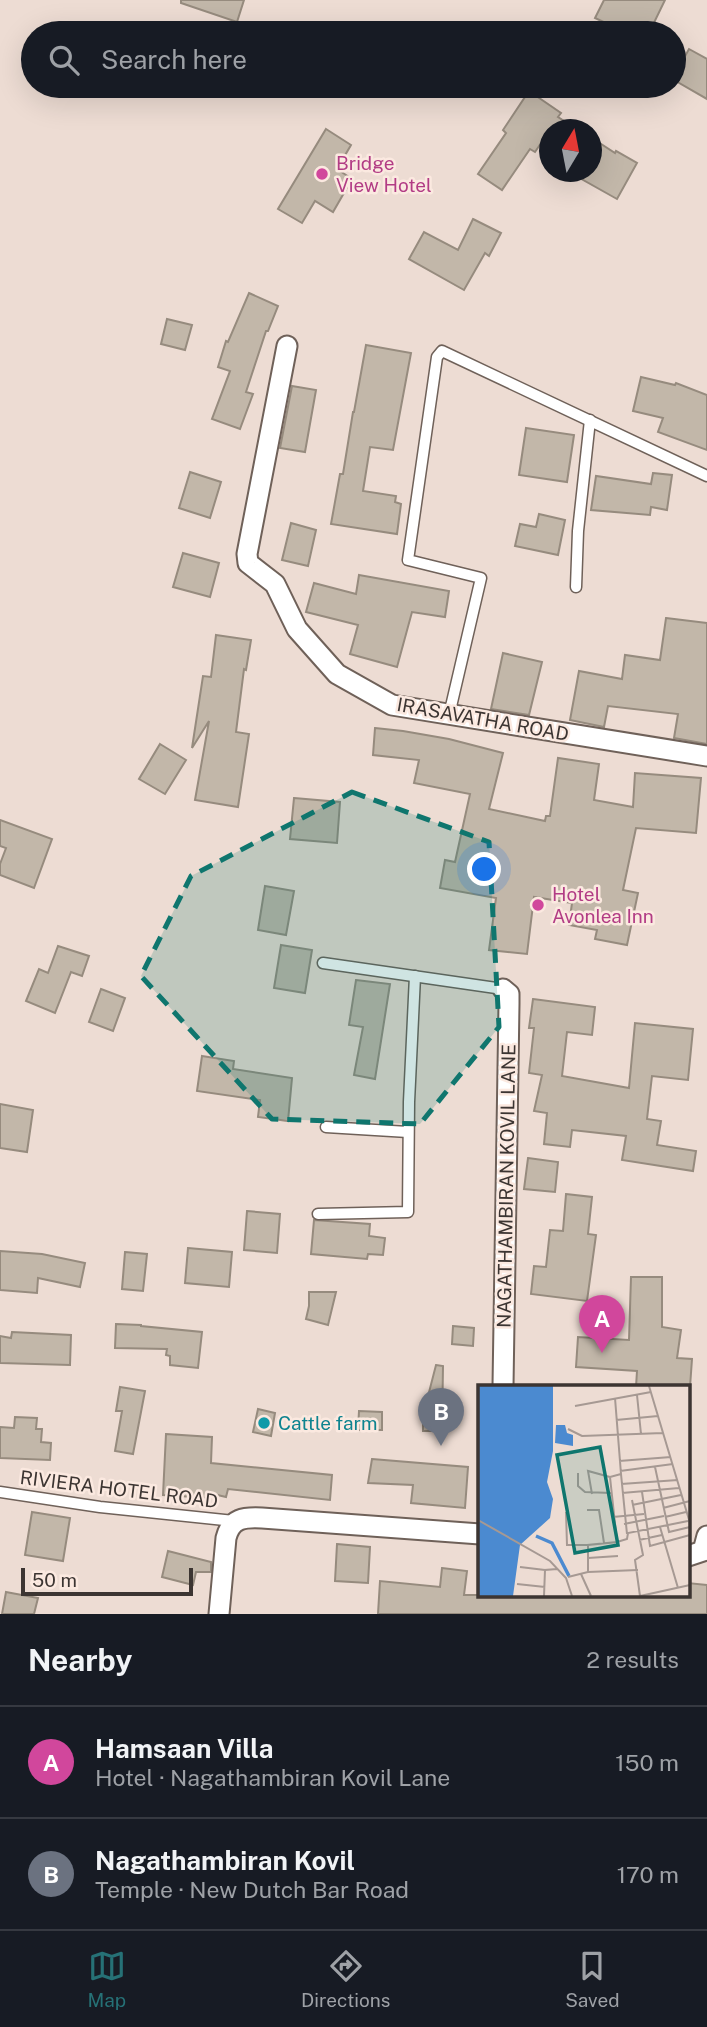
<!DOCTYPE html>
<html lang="en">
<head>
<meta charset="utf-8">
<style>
  :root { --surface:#171b24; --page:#20242c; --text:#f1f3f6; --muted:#9ea1a6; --line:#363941; --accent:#267176 }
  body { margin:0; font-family:"Public Sans",sans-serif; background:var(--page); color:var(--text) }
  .compass { position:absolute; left:539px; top:119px; width:63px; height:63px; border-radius:50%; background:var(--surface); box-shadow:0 7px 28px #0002; rotate:10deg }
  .scale { position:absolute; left:21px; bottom:18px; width:172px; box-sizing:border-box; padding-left:7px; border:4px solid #3c3532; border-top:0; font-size:19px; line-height:24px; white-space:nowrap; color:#3c3532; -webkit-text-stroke:5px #fbe9e0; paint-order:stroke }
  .you { position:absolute; left:485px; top:870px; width:24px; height:24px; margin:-18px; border:5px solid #fff; border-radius:50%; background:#1a73e8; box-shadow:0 0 0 10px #1a73e833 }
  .badge { display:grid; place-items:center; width:46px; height:46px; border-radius:50%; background:var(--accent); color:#fff; font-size:23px; font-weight:700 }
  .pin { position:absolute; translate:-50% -58px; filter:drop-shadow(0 2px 4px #0008) }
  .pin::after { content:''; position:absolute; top:37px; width:24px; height:21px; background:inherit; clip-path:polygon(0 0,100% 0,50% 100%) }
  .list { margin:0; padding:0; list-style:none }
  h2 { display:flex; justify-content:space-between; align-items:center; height:91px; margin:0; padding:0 28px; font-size:30px }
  h2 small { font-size:23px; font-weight:400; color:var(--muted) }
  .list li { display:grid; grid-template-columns:46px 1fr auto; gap:21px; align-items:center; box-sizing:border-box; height:112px; padding:0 28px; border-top:2px solid var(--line) }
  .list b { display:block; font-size:26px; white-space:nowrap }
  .list p { margin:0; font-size:23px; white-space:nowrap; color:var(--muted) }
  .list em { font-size:23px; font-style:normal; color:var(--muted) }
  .icon { flex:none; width:38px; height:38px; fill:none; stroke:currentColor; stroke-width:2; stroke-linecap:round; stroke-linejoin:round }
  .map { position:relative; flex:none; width:707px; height:1614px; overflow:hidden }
  .search { position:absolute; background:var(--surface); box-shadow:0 7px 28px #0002; left:21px; right:21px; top:21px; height:77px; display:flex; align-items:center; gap:18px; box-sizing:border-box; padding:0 24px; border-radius:38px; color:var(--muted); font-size:26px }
  .sheet { height:315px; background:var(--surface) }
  nav { display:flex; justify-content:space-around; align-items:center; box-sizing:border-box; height:98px; border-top:2px solid var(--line); background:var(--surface); font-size:19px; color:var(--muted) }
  nav a { display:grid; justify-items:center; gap:4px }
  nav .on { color:var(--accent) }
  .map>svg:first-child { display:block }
  .building { fill:#c2b7a9; stroke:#968b7e; stroke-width:2 }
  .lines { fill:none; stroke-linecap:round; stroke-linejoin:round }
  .lane-casing { stroke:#6f6159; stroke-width:13 }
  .street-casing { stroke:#6f6159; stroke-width:23 }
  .lane { stroke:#fff; stroke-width:10 }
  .street { stroke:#fff; stroke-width:19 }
  .marked { fill:#0f766e; fill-opacity:0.2; stroke:#0f766e; stroke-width:5; stroke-dasharray:14 9; stroke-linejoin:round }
  .hotel-dot { fill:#d1479c; stroke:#fbe9e0; stroke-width:2.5 }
  .culture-dot { fill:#0f9aa8; stroke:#fbe9e0; stroke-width:2.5 }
  .labels { text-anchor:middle; stroke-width:5; stroke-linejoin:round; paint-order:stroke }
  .hotel-label { font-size:19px; fill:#b23c85; stroke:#fbe9e0; text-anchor:start }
  .street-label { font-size:19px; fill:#3c3532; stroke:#fbe9e0 }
  .culture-label { font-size:19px; fill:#0d838f; stroke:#fbe9e0; text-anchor:start }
  .inset-river { fill:none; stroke:#4b8ad0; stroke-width:3.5 }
  .inset-road { fill:none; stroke:#a69993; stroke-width:2 }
  .view { fill:#0f766e; fill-opacity:0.15; stroke:#0f766e; stroke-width:3.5 }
  .inset-edge { fill:none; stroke:#3c3532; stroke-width:3.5 }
</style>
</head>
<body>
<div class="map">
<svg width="707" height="1614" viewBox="0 0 707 1614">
  <rect width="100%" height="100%" fill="#eddcd3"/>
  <g class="building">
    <path d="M181 0H244L237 22 181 3Z"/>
    <path d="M604 0H665L649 33H627L595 18Z"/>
    <path d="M689 49 707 59V99L674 80V76Z"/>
    <path d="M529 91 561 113 558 117 578 130H550L535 152 530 149 502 190 478 174 506 133 503 130Z"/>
    <path d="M326 129 351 145 337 169 352 179 333 212 315 201 302 223 278 209Z"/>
    <path d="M592 138 615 153 616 151 637 163 617 199 569 172H592Z"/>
    <path d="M473 219 501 233 489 256 485 253 464 290 409 259 424 232 458 250Z"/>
    <path d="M249 293 278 306 268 331H266L246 392 253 394 240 429 212 419 230 371 218 367 226 341 228 342Z"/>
    <path d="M167 319 192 325 185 350 161 344Z"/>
    <path d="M366 345 411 353 393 450 370 447 363 491 396 496 395 502 401 504 397 534 331 524 340 474H343L353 412H354Z"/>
    <path d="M641 377 675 385 676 383 707 395V450L658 432 663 418 633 411Z"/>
    <path d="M292 386 316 390 305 452 280 448Z"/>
    <path d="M526 428 574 435 567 482 519 475Z"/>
    <path d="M190 472 221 482 210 518 179 508Z"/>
    <path d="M653 473 672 475 667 510 651 507 650 515 591 510 596 476 651 484Z"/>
    <path d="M539 514 565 520 558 555 515 546 520 524 536 527Z"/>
    <path d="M291 523 316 530 308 566 282 560Z"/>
    <path d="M183 553 219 563 210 597 173 587Z"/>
    <path d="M359 575 449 591 445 617 412 612 397 667 350 654 358 625 306 612 314 583 356 594Z"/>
    <path d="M666 618 707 623V744L674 738 678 714 608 706 604 727 570 720 579 671 622 679 625 655 660 660Z"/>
    <path d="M216 635 251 640 246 670 244 669 236 732 249 734 238 807 195 800 209 721 192 748 203 676 211 677Z"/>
    <path d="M503 653 542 662 529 715 491 709Z"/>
    <path d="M375 728 403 731 449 739 503 753 489 809 545 821 546 816H550L558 758 599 764 594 800 633 807 635 773 701 778 696 833 636 828 623 890 638 893 627 945 595 939 597 930 569 925 572 903 534 897 527 954 489 950 496 898 440 888 445 860 455 862 470 794 414 783 419 760 373 755Z"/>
    <path d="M160 744 186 760 165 794 139 779Z"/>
    <path d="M294 798 340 802 337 843 290 839Z"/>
    <path d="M0 820 52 839 34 888 0 875V864L6 848 0 846Z"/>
    <path d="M265 886 294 891 286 935 258 930Z"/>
    <path d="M281 945 312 950 305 993 274 988Z"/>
    <path d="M58 946 89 956 82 976 71 972 55 1013 26 1001 39 969 48 973Z"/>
    <path d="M356 980 390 984 375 1079 354 1075 363 1027 349 1025Z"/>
    <path d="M101 989 125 998 113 1031 89 1022Z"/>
    <path d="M533 999 595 1007 592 1035 567 1032 562 1076 629 1088 635 1023 693 1029 688 1080 652 1076 647 1119 661 1121 657 1145 696 1151 693 1171 622 1160 626 1136 572 1130 570 1147 544 1144 547 1113 534 1111 542 1075 529 1073 534 1028H529Z"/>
    <path d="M202 1056 234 1061 233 1069 292 1078 288 1121 258 1117 260 1100 197 1091Z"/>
    <path d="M0 1104 33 1110 27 1152 0 1148Z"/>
    <path d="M528 1158 558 1162 555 1192 524 1189Z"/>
    <path d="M566 1194 592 1197 588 1234 596 1235 587 1301 531 1294 534 1266 546 1267 550 1230 563 1231Z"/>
    <path d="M247 1211 280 1214 277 1253 244 1250Z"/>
    <path d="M314 1220 370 1224 369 1236 385 1238 383 1255 368 1254 367 1259 311 1254Z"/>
    <path d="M188 1248 232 1252 229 1287 185 1283Z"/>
    <path d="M0 1251 42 1254 85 1263 80 1287 38 1278 37 1293 0 1290Z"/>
    <path d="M125 1252 147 1254 143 1291 122 1289Z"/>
    <path d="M631 1277H662V1327L681 1330 677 1358 692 1359 690 1387H636L637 1371 576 1367 578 1337 629 1340Z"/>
    <path d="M309 1292H336L328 1325 306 1319 309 1306Z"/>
    <path d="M116 1324 141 1325V1326L202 1332 198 1368 170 1365V1356L166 1355 167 1349 115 1348Z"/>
    <path d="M453 1326 474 1328 473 1346 452 1344Z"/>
    <path d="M12 1332 71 1335 70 1365 0 1363V1336L11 1338Z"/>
    <path d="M436 1365 443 1366 442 1431H423V1404H426Z"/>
    <path d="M120 1387 145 1391 133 1454 115 1451 122 1411H116Z"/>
    <path d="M258 1409 275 1413 271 1436 253 1432Z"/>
    <path d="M359 1411 382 1412V1430H358Z"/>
    <path d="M15 1417 37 1418 36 1429H42L41 1442 51 1443 50 1460 0 1458V1427L14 1428Z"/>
    <path d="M166 1434 212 1437 211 1463 332 1475 330 1500 228 1489 226 1497 209 1493V1498L163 1495Z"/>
    <path d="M372 1459 468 1467 465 1508 411 1503 413 1485 368 1483Z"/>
    <path d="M32 1512 70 1518 63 1561 25 1555Z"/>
    <path d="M337 1544 370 1547 368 1583 335 1581Z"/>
    <path d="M168 1551 211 1562V1572H196L193 1585 162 1577Z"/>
    <path d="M442 1568 467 1571 464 1595H688V1583L707 1585V1614H378L380 1581 440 1587Z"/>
    <path d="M6 1592 38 1598 34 1614H2Z"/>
  </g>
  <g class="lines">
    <defs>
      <g id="lane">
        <path d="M576 587 578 531 590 420"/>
        <path d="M449 715 481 578 408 560 437 357 442 351 707 476"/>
        <path d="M323 963 503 989"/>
        <path d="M326 1127 408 1132"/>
        <path d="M318 1214 408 1212 409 1102 415 976"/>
        <path d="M0 1492 100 1507 234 1521"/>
      </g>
      <g id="street">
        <path d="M287 346 247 554 248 563 275 584 297 629 337 674 392 705 707 756"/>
        <path d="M503 989 509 994V1004L503 1386"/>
        <path d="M688 1556 703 1551 707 1536"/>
        <path d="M219 1614 226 1538C231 1518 244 1517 262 1518L480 1534"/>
      </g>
    </defs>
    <use href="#lane" class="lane-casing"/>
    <use href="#street" class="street-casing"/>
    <use href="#lane" class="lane"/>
    <use href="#street" class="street"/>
  </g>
  <path class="marked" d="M352 792 489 842 499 1027 420 1124 272 1119 141 976 191 876Z"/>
  <g class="hotel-dot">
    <circle cx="322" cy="174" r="7"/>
    <circle cx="538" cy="905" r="7"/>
  </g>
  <circle class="culture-dot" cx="264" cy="1423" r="7"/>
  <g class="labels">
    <g class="hotel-label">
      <text x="336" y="170">Bridge<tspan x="336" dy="22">View Hotel</tspan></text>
      <text x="552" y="901">Hotel<tspan x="552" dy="22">Avonlea Inn</tspan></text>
    </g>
    <g class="street-label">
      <text transform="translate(483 719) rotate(10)" y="7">IRASAVATHA ROAD</text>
      <text transform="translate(506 1186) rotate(-89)" y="7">NAGATHAMBIRAN KOVIL LANE</text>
      <text transform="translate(119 1489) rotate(7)" y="7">RIVIERA HOTEL ROAD</text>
    </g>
    <g class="culture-label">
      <text x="278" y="1430">Cattle farm</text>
    </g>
  </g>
  <g transform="translate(478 1385)">
    <rect width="212" height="212" fill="#eddcd3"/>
    <path d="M0 1H75V66L69 97 75 114 72 133 42 160 35 211H0ZM78 40H87L89 48 95 50V61L77 58Z" fill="#4b8ad0"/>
    <path class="inset-river" d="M58 151 74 158 91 191"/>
    <path class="inset-road" d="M171 1 212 138M159 10 163 49M97 21 173 7M138 35 180 31M90 44 104 51 185 48M141 76 193 72M177 82 191 147 212 142M142 86 195 79M100 88V101L107 107 133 108M143 89 149 149M143 99 200 95M164 107 172 161 212 150M144 108 201 103M114 109 110 86 132 92M154 115 165 170 157 175 162 211M154 120 203 110M185 123 212 116M109 125H121L126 158M88 127 89 160H110M135 132 166 129M187 132 208 127M0 135 72 176 88 193 94 211M146 139 186 131M182 142 200 203M161 155 184 150M139 157 149 154 150 148 210 136M110 173 140 171M42 182 67 185M110 187 160 185M103 189 113 211M90 192 110 187V160L139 157 132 92 143 89 137 13M39 199 67 202M66 211 67 185 79 184M162 211 212 200"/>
    <path class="view" d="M122 62 140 160 97 168 79 70Z"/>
    <rect width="212" height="212" class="inset-edge"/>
  </g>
</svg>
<svg class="compass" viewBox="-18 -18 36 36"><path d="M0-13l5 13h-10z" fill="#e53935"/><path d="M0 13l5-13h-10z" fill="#9ea1a6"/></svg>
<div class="scale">50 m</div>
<div class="you"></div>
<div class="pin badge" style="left:602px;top:1353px;background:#d1479c">A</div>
<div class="pin badge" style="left:441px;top:1446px;background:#6b7280">B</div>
<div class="search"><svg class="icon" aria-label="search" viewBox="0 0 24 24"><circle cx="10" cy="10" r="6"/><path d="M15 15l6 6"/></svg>Search here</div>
</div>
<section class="sheet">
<h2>Nearby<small>2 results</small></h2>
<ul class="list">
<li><span class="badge" style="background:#d1479c">A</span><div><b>Hamsaan Villa</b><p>Hotel · Nagathambiran Kovil Lane</p></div><em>150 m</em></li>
<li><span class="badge" style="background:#6b7280">B</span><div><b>Nagathambiran Kovil</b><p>Temple · New Dutch Bar Road</p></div><em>170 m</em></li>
</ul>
</section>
<nav>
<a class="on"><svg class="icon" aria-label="map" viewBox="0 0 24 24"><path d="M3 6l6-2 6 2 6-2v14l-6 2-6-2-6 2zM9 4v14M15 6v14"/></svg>Map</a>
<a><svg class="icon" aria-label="directions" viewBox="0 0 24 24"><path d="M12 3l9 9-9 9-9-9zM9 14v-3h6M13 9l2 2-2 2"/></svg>Directions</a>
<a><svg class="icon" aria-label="saved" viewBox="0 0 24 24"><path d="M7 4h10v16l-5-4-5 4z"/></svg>Saved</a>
</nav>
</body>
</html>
